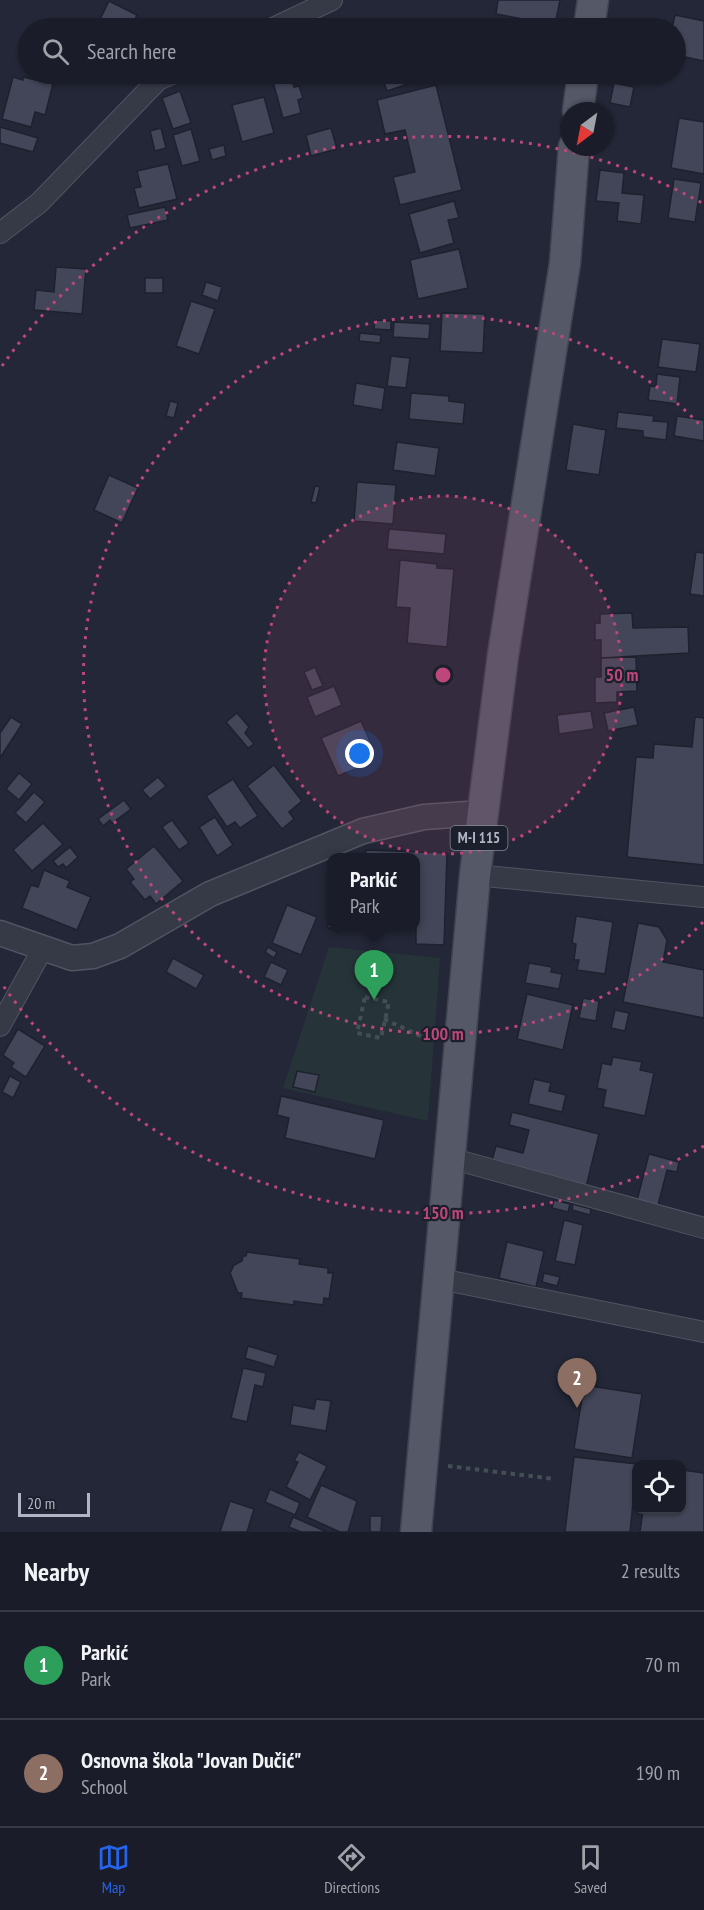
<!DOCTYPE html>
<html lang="en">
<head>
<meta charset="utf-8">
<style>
  :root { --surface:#1a1d29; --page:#232631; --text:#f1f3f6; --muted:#9fa2a8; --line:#383b46; --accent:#2563eb }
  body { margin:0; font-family:"PT Sans Narrow",sans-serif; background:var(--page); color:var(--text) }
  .controls { position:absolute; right:18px; bottom:18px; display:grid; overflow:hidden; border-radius:12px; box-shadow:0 2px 4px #0004 }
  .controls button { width:54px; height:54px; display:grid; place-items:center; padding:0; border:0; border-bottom:2px solid var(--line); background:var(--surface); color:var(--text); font:30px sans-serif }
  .compass { position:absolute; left:560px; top:102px; width:54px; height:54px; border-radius:50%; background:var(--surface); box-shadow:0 2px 4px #0004; rotate:212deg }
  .scale { position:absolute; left:18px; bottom:15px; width:72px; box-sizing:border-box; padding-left:6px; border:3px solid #b1b4c4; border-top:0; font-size:16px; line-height:21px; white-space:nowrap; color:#b1b4c4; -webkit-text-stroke:4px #1c1f2c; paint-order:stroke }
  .you { position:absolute; left:360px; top:754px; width:21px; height:21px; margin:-15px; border:4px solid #fff; border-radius:50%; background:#1a73e8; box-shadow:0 0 0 9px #1a73e833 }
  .badge { display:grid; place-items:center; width:39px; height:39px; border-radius:50%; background:var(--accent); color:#fff; font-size:20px; font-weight:700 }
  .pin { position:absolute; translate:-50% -50px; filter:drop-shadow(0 2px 3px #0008) }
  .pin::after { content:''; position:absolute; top:32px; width:21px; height:18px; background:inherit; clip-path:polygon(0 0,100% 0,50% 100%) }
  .popup { position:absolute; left:327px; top:853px; width:93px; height:78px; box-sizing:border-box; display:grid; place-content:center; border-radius:12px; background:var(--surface); filter:drop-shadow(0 2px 4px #0005); font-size:20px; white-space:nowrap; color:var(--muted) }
  .popup b { font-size:22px; color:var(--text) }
  .popup::after { content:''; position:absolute; left:50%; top:100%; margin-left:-12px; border:12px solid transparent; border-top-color:var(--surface) }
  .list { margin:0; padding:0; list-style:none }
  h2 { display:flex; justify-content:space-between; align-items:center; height:78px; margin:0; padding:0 24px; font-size:26px }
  h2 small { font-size:20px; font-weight:400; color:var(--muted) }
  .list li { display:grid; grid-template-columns:39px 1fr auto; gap:18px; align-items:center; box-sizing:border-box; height:108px; padding:0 24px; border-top:2px solid var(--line) }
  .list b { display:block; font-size:22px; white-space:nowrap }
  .list p { margin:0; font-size:20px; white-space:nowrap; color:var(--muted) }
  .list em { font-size:20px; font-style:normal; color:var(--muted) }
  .icon { flex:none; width:33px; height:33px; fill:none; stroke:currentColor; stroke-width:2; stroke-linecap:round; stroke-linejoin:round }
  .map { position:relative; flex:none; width:704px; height:1532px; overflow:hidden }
  .search { position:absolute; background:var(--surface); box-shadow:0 2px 4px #0004; left:18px; right:18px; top:18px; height:66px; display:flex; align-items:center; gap:15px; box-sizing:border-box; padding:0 21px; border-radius:33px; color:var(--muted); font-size:22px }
  .sheet { height:294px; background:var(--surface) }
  nav { display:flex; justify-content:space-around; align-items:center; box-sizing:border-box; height:84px; border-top:2px solid var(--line); background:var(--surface); font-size:16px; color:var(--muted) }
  nav a { display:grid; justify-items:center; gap:3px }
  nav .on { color:var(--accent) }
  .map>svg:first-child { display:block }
  .green { fill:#263439 }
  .building { fill:#424658; stroke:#1e212e; stroke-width:1.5 }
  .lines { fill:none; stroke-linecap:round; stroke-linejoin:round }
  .minor-casing { stroke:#515462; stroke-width:22 }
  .tertiary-casing { stroke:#515462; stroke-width:27 }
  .primary-casing { stroke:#404351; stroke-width:33 }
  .path { stroke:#434f55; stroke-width:4; stroke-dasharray:4.5 4.5; stroke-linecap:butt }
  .minor { stroke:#363a47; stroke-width:20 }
  .tertiary { stroke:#363a47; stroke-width:24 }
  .primary { stroke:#555867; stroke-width:30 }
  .ring { fill:none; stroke:#bd477a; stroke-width:3; stroke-dasharray:3 6 }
  .labels { text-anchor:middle; stroke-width:4.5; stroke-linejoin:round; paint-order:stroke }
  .shield { fill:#1c1f2c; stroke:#848796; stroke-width:1.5 }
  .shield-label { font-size:15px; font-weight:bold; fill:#b1b4c4 }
  .centre { fill:#bd477a; stroke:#1c1f2c; stroke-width:3 }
  .ring-label { font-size:18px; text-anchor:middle; font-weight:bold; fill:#bd477a; stroke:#1c1f2c; stroke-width:4.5; stroke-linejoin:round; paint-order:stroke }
</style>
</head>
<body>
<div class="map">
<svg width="704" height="1532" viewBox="0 0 704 1532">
  <rect width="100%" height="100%" fill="#232737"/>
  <path class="green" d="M329 947 440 958 428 1121 283 1088Z"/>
  <g class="building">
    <path d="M498 0H560L555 25 496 14Z"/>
    <path d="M109 1 137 15 130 28H96Z"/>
    <path d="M675 15 704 21V61L676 55V28H672Z"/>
    <path d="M291 74 294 87 299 86 303 98 298 100 301 113 283 118 272 78Z"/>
    <path d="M381 74H438L387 91Z"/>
    <path d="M13 77 23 80V77L53 84 45 115 35 112 31 127 2 119Z"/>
    <path d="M614 83 634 87 630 107 610 103Z"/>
    <path d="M436 85 462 190 400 205 393 177 415 172 405 130 385 134 377 100Z"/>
    <path d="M180 91 191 123 173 129 162 98Z"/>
    <path d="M264 97 274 133 242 142 232 105Z"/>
    <path d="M679 118 704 122V174L671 168Z"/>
    <path d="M0 127 38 138 33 152 0 143Z"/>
    <path d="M161 128 166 148 155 151 150 131Z"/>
    <path d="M331 128 337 149 311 156 306 135Z"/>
    <path d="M191 129 200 161 182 166 173 135Z"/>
    <path d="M224 145 226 156 212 160 209 149Z"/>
    <path d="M168 164 177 199 139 208 134 188 141 187 137 171Z"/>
    <path d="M600 170 624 173 622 193 644 195 641 224 617 221 619 203 596 201Z"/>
    <path d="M674 179 701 183 695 222 668 218Z"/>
    <path d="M454 201 459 218 448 220 454 243 420 253 409 214Z"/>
    <path d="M165 207 168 220 130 228 127 215Z"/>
    <path d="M459 249 468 288 418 299 410 260Z"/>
    <path d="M56 267 86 269 82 314 34 310 36 290 54 292Z"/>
    <rect x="145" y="278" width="18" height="15"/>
    <path d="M206 282 222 287 218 301 202 295Z"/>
    <path d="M191 301 215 309 199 354 176 346Z"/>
    <path d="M442 313 485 314 483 353 440 351Z"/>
    <path d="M375 320 391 321V330L374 329Z"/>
    <path d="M394 322 430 324 429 339 393 337Z"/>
    <path d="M360 333 381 335 380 343 359 341Z"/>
    <path d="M662 339 700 344 696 372 658 367Z"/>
    <path d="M391 356 410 358 406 388 387 386Z"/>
    <path d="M657 374 680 377 677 404 648 400 650 386 656 387Z"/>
    <path d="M356 383 385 388 382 410 353 405Z"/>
    <path d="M411 393 449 396V401L465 403 463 424 409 419Z"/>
    <path d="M170 401 178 403 174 418 166 416Z"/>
    <path d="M618 412 654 416 653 421 668 422 666 440 643 437V431L616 428Z"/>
    <path d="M677 416 704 420V441L674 436Z"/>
    <path d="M573 424 606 430 599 475 566 470Z"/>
    <path d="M397 442 439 448 435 476 393 470Z"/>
    <path d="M109 475 138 488 122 523 94 510Z"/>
    <path d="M357 482 396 485 393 524 354 521Z"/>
    <path d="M315 486 320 487 316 503 311 502Z"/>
    <path d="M389 529 446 534 444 554 387 549Z"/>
    <path d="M696 552 704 553V596L690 594Z"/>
    <path d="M400 560 437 564V568L454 569 447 647 407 643 410 608 396 607Z"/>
    <path d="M632 613 633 628 688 627 689 653 601 658V640H595V623H600V614Z"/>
    <path d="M636 657 637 691 617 692V702L595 703V677H601V658Z"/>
    <path d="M315 667 323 686 312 690 304 672Z"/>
    <path d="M334 686 342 705 315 717 307 697Z"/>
    <path d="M634 707 638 725 608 731 604 713Z"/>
    <path d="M591 711 594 729 559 734 557 715Z"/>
    <path d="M237 713 249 727 245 733 254 744 248 748 226 722Z"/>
    <path d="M11 717 22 724 0 758V733Z"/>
    <path d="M695 717 704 718V865L627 857 636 757 653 758 654 744 692 747Z"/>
    <path d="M361 721 372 746 366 748 372 762 338 776 321 738Z"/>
    <path d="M274 765 302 801 289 812 294 819 282 829 247 786Z"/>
    <path d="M19 773 32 784 19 800 6 789Z"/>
    <path d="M158 777 166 786 150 799 142 790Z"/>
    <path d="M233 779 258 816 240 828 235 822 227 827 206 796Z"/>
    <path d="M34 792 45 802 26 823 15 813Z"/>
    <path d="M124 800 131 809 112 823 110 820 103 826 98 819Z"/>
    <path d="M215 817 233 845 217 856 199 827Z"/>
    <path d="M172 820 189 843 179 850 162 827Z"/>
    <path d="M43 823 63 844 32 871 13 850Z"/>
    <path d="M154 846 183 881 156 904 150 896 145 900 130 882 134 879 126 869Z"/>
    <path d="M70 847 78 857 66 868 63 864 58 867 53 861Z"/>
    <path d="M366 850 447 853 444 945 416 944V858H365Z"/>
    <path d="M44 870 70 881 67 887 91 897 77 930 22 908 31 885 38 887Z"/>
    <path d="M287 905 317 917 301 955 272 943Z"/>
    <path d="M332 915V926H341L339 932 327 927Z"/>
    <path d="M576 916 613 922 605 974 577 970 579 960H574L576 944 572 943Z"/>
    <path d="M638 923 659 927 667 940 663 962 704 970V1018L623 1002Z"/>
    <path d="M268 947 277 952 274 958 265 952Z"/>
    <path d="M173 958 204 975 196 989 166 972Z"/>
    <path d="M271 962 288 970 281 985 264 977Z"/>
    <path d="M529 963 552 967 551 972 562 974 559 989 525 983Z"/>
    <path d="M527 994 573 1005 563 1050 517 1039Z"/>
    <path d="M583 998 599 1001 596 1021 579 1018Z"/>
    <path d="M615 1010 629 1013 625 1031 611 1028Z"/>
    <path d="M18 1029 45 1046 26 1077 11 1067 14 1063 3 1055Z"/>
    <path d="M613 1057 642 1062 640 1070 654 1073 645 1116 603 1107 606 1090 597 1088 602 1063 611 1065Z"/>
    <path d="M297 1071 319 1075 315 1092 293 1087Z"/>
    <path d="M10 1076 21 1082 13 1098 2 1092Z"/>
    <path d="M534 1079 551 1083 549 1091 566 1095 562 1112 528 1104Z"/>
    <path d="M281 1096 384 1120 375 1159 285 1138 289 1118 277 1115Z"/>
    <path d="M512 1112 599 1134 586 1187 491 1164 496 1146 523 1153 529 1130 509 1125Z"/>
    <path d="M649 1154 679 1162 677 1172 667 1170 657 1209 636 1204Z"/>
    <path d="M554 1200 570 1204 568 1212 552 1208Z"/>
    <path d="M573 1204 591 1209 590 1215 572 1210Z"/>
    <path d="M564 1220 583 1225 575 1265 555 1261Z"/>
    <path d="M507 1242 544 1251 536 1287 499 1278Z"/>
    <path d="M247 1252 300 1259 299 1264 328 1268V1273H333L329 1299 324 1298 323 1305 294 1301V1305L241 1298 242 1293H238L230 1273 234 1265 242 1261 243 1256H246Z"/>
    <path d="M544 1273 560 1277 557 1286 542 1282Z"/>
    <path d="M248 1346 278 1355 274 1367 245 1358Z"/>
    <path d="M243 1368 266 1373 263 1387 255 1385 247 1422 231 1418Z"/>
    <path d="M584 1385 642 1394 632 1458 574 1449Z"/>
    <path d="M316 1399 331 1401 326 1431 290 1425 293 1405 314 1409Z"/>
    <path d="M299 1452 327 1466 310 1500 286 1487 298 1462 294 1461Z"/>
    <path d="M574 1457 637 1464 630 1532H565Z"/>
    <path d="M682 1470 704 1473V1532H640L643 1510H682Z"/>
    <path d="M321 1485 357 1501 348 1532H340L307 1517Z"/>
    <path d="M270 1489 300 1503 295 1515 265 1502Z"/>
    <path d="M230 1501 254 1509 247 1532H220Z"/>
    <path d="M370 1516H382L381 1532H370Z"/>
    <path d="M293 1517 327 1532H301L289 1527Z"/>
  </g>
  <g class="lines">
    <defs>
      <g id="minor">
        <path d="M273 28 332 0"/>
        <path d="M0 233 39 203 158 80 172 74"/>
        <path d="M475 875 704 897"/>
        <path d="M0 1026 42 950"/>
        <path d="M450 1158 704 1228"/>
        <path d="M440 1279 704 1332"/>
      </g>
      <path id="tertiary" d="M0 933 72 958 93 956 120 946 210 894 363 831 424 817 482 813"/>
      <g id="primary">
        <path d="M589 28 593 0"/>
        <path d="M578 111 583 74"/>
        <path d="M416 1532 475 875 503 655 565 263 574 147"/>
      </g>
    </defs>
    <use href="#minor" class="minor-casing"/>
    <use href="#tertiary" class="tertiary-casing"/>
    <use href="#primary" class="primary-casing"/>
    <g class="path">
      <path d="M365 997 389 1002 381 1038 357 1033Z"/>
      <path d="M384 1019 433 1042"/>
      <path d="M448 1466 555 1479"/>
    </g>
    <use href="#minor" class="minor"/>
    <use href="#tertiary" class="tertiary"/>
    <use href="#primary" class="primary"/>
  </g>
  <circle cx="443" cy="675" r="179" fill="#bd477a" fill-opacity=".12"/>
  <g class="ring">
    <circle cx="443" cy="675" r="179"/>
    <path d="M703 922A359 359 0 1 1 703 428"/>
    <path d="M704 1146A538 538 0 0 1 2 984M2 366A538 538 0 0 1 704 204"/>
  </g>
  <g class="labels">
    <rect class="shield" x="450.5" y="826" width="57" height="24" rx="4.5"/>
    <g class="shield-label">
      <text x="479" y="843">M-I 115</text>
    </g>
  </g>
  <circle cx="443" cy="675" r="9" class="centre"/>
  <g class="ring-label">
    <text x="622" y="681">50 m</text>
    <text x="443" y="1040">100 m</text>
    <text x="443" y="1219">150 m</text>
  </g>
</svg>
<div class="controls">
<button><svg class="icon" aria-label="locate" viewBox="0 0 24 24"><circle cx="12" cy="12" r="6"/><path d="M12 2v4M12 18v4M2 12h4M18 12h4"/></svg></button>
</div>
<svg class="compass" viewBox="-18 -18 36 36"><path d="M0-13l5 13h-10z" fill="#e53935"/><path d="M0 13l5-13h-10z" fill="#9fa2a8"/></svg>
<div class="scale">20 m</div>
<div class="you"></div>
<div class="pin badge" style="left:374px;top:1000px;background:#2e9e5b">1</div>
<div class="popup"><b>Parkić</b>Park</div>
<div class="pin badge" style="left:577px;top:1408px;background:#8d6e63">2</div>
<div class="search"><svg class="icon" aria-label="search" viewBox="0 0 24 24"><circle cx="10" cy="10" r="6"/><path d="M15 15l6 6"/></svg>Search here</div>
</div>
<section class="sheet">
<h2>Nearby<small>2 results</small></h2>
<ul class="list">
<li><span class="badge" style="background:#2e9e5b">1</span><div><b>Parkić</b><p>Park</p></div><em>70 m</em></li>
<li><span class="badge" style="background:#8d6e63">2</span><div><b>Osnovna škola &quot;Jovan Dučić&quot;</b><p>School</p></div><em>190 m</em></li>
</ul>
</section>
<nav>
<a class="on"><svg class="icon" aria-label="map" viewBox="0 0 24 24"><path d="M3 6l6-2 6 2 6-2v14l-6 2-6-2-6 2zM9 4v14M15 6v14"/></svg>Map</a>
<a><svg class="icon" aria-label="directions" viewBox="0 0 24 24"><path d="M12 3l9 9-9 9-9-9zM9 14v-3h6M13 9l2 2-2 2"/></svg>Directions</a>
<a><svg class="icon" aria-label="saved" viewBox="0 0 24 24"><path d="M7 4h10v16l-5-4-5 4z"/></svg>Saved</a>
</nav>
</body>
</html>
